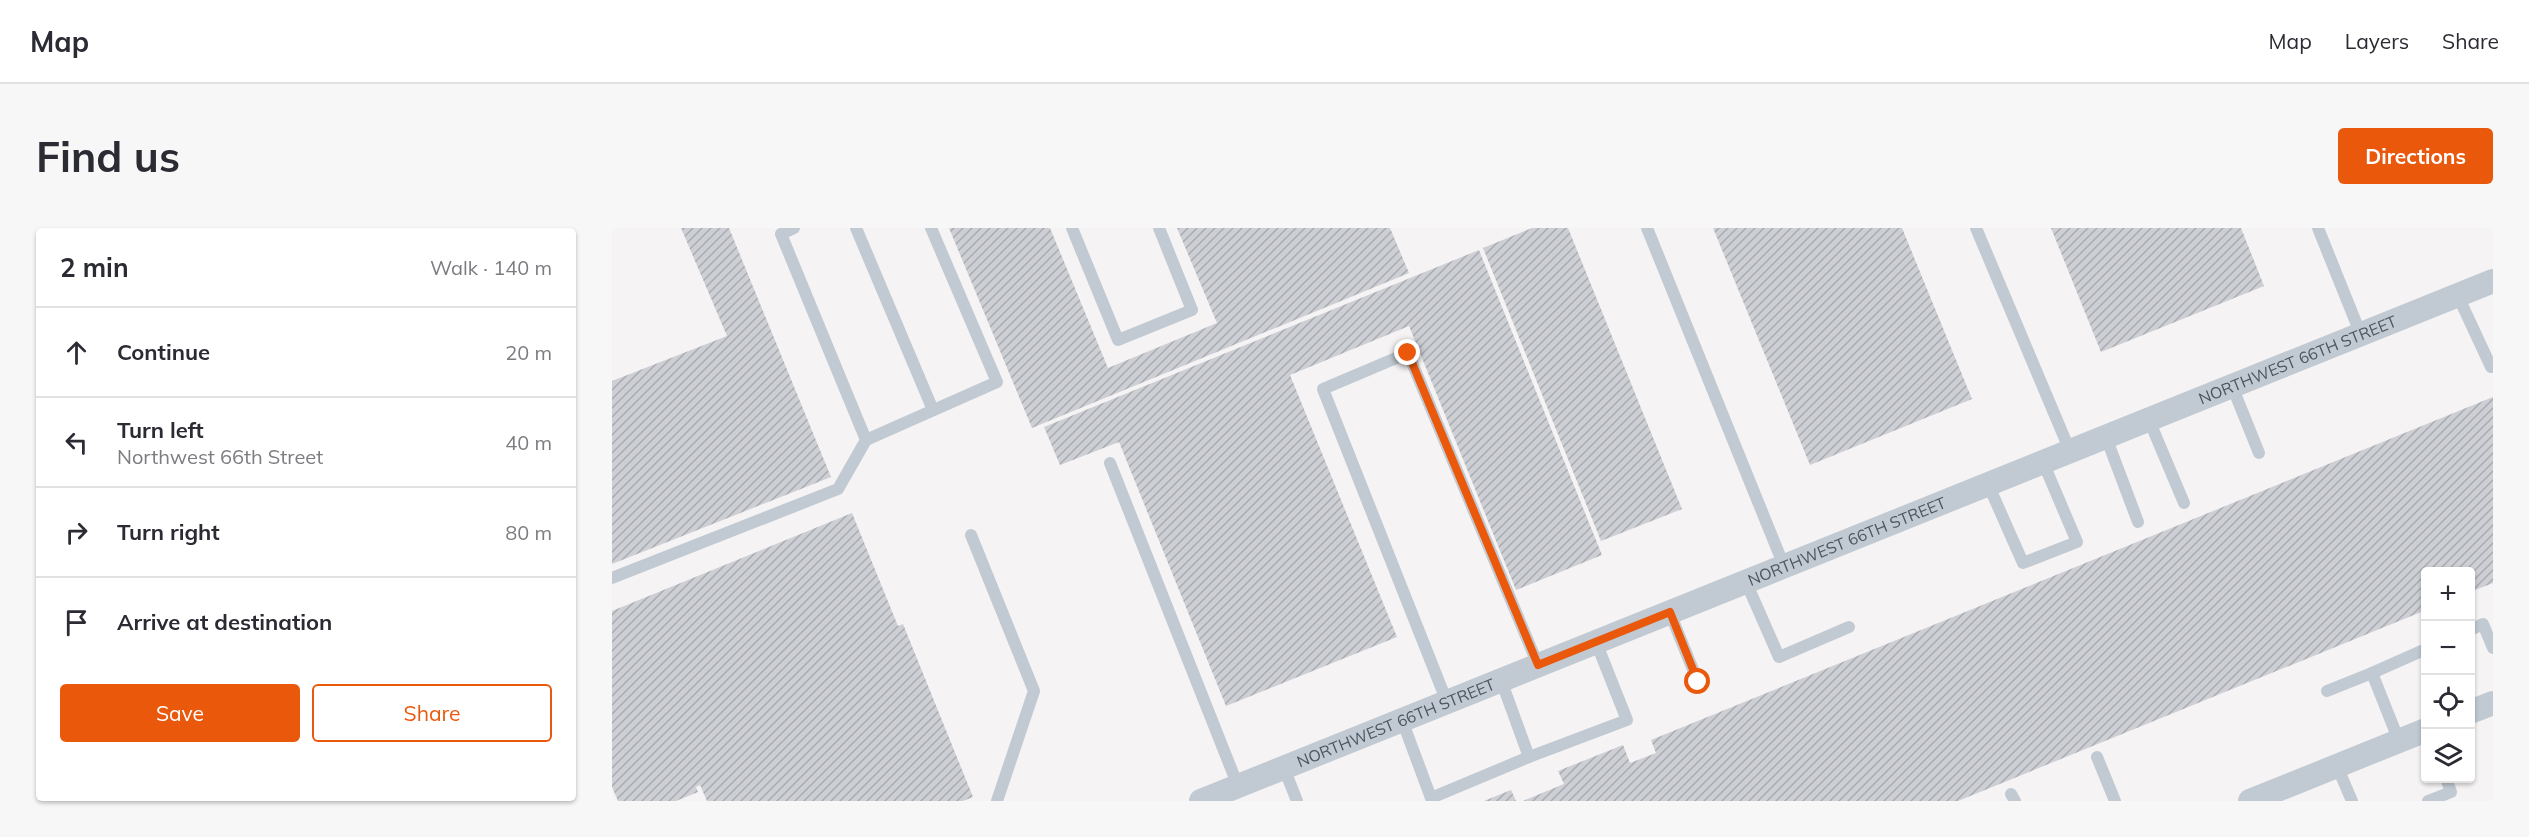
<!DOCTYPE html>
<html lang="en">
<head>
<meta charset="utf-8">
<style>
  :root { --surface:#fff; --page:#f7f7f7; --text:#2b2b33; --muted:#7c7c81; --line:#e1e1e2; --accent:#ea580c }
  body { margin:0; font-family:Mulish,sans-serif; background:var(--page); color:var(--text) }
  .controls { position:absolute; right:18px; bottom:18px; display:grid; overflow:hidden; border-radius:6px; box-shadow:0 2px 4px #0004 }
  .controls button { width:54px; height:54px; display:grid; place-items:center; padding:0; border:0; border-bottom:2px solid var(--line); background:var(--surface); color:var(--text); font:30px sans-serif }
  .stop { position:absolute; width:18px; height:18px; margin:-14px; border:4px solid #ea580c; border-radius:50%; background:#fff }
  .stop.end { background:#ea580c; border-color:#fff; box-shadow:0 2px 6px #0008 }
  .list { margin:0; padding:0; list-style:none }
  h2 { display:flex; justify-content:space-between; align-items:center; height:78px; margin:0; padding:0 24px; font-size:26px }
  h2 small { font-size:20px; font-weight:400; color:var(--muted) }
  .list li { display:grid; grid-template-columns:39px 1fr auto; gap:18px; align-items:center; box-sizing:border-box; height:90px; padding:0 24px; border-top:2px solid var(--line) }
  .list b { display:block; font-size:22px; white-space:nowrap }
  .list p { margin:0; font-size:20px; white-space:nowrap; color:var(--muted) }
  .list em { font-size:20px; font-style:normal; color:var(--muted) }
  .actions { display:flex; gap:12px; padding:18px 24px }
  .actions a { flex:1; padding:14px 0; border:2px solid var(--accent); border-radius:6px; text-align:center; font-size:21px; color:var(--accent) }
  .actions .main { background:var(--accent); color:#fff }
  .icon { flex:none; width:33px; height:33px; fill:none; stroke:currentColor; stroke-width:2; stroke-linecap:round; stroke-linejoin:round }
  .map { position:relative; flex:none; width:1881px; height:573px; overflow:hidden; border-radius:6px }
  header { display:flex; align-items:center; gap:36px; box-sizing:border-box; height:84px; padding:0 30px; background:var(--surface); border-bottom:2px solid var(--line) }
  header strong { font-size:28px }
  nav { display:flex; gap:33px; margin-inline-start:auto; font-size:21px }
  .intro { display:flex; align-items:center; justify-content:space-between; box-sizing:border-box; height:144px; padding:0 36px }
  h1 { margin:0; font-size:42px }
  .button { padding:15px 27px; border-radius:6px; background:var(--accent); color:#fff; font-size:21px; font-weight:700 }
  main { display:flex; gap:36px; padding:0 36px }
  aside { flex:1; background:var(--surface); border-radius:6px; box-shadow:0 2px 4px #0004 }
  .map>svg:first-child { display:block }
  .building { fill:url(#building-hatch) }
  .lines { fill:none; stroke-linecap:round; stroke-linejoin:round }
  .lane { stroke:#c1cad2; stroke-width:12 }
  .street { stroke:#c1cad2; stroke-width:24 }
  .route { stroke:#ea580c; stroke-width:8 }
  .labels { text-anchor:middle; stroke-width:4.5; stroke-linejoin:round; paint-order:stroke }
  .street-label { font-size:16px; fill:#4a5661; stroke:#fff }
</style>
</head>
<body>
<header>
<strong>Map</strong>
<nav><a>Map</a><a>Layers</a><a>Share</a></nav>
</header>
<div class="intro"><h1>Find us</h1><a class="button">Directions</a></div>
<main>
<aside>
<h2>2 min<small>Walk · 140 m</small></h2>
<ul class="list">
<li><svg class="icon" aria-label="ahead" viewBox="0 0 24 24"><path d="M12 20V5M6 11l6-6 6 6"/></svg><div><b>Continue</b></div><em>20 m</em></li>
<li><svg class="icon" aria-label="left" viewBox="0 0 24 24"><path d="M17 20v-9H6M10 6l-5 5 5 5"/></svg><div><b>Turn left</b><p>Northwest 66th Street</p></div><em>40 m</em></li>
<li><svg class="icon" aria-label="right" viewBox="0 0 24 24"><path d="M7 20v-9h11M14 6l5 5-5 5"/></svg><div><b>Turn right</b></div><em>80 m</em></li>
<li><svg class="icon" aria-label="arrive" viewBox="0 0 24 24"><path d="M6 21V4h12l-3 4 3 4H6"/></svg><div><b>Arrive at destination</b></div></li>
</ul>
<div class="actions"><a class="main">Save</a><a>Share</a></div>
</aside>
<div class="map">
<svg width="1881" height="573" viewBox="0 0 1881 573">
  <defs>
    <pattern id="building-hatch" width="6" height="6" patternUnits="userSpaceOnUse" patternTransform="scale(1.5)"><rect width="6" height="6" fill="#cdcfd5"/><path d="M-1 1l2-2M0 6l6-6M5 7l2-2" fill="none" stroke="#a8abb0"/></pattern>
  </defs>
  <rect width="100%" height="100%" fill="#f5f3f3"/>
  <g class="building">
    <path d="M69 0H117L219 249 0 336V153L115 108Z"/>
    <path d="M337 0H438L496 140 605 95 565 0H778L797 45 420 200Z"/>
    <path d="M920 0H956L1070 281 989 313 871 20Z"/>
    <path d="M1101 0H1290L1360 171 1198 237Z"/>
    <path d="M1439 0H1629L1652 58 1489 124Z"/>
    <path d="M867 22 990 327 904 362 797 98 678 147 785 409 614 478 507 214 448 237 432 199Z"/>
    <path d="M1881 169V355L1858 364V344H1814V382L1346 573H911L952 556 946 543 1011 517 1018 535 1044 525 1039 512Z"/>
    <path d="M240 285 286 398 291 396 361 569 351 573H95L88 557 84 559 86 564 64 573H6L0 559V383Z"/>
    <path d="M899 562 904 573H872Z"/>
  </g>
  <g class="lines">
    <g class="lane">
      <path d="M182 0 169 6 254 212 385 154 319 0"/>
      <path d="M244 0 321 182"/>
      <path d="M460 0 506 112 580 82 547 0"/>
      <path d="M1035 0 1172 338"/>
      <path d="M1364 0 1458 223"/>
      <path d="M1706 0 1749 107"/>
      <path d="M1846 68 1879 139"/>
      <path d="M1620 158 1647 225"/>
      <path d="M1537 192 1572 275"/>
      <path d="M1494 209 1526 294"/>
      <path d="M498 235 626 558"/>
      <path d="M1376 256 1411 335 1465 314 1431 234"/>
      <path d="M359 307 422 463 385 573"/>
      <path d="M0 350 226 261 254 212"/>
      <path d="M1134 354 1167 429 1237 399"/>
      <path d="M1058 385 1086 454"/>
      <path d="M1858 402 1871 396 1881 420"/>
      <path d="M1760 445 1814 421"/>
      <path d="M889 452 917 529 1015 492 984 414"/>
      <path d="M1715 463 1760 445 1787 513"/>
      <path d="M835 474 711 161 796 125 926 437"/>
      <path d="M790 492 819 570 917 529"/>
      <path d="M1485 529 1503 573"/>
      <path d="M1725 538 1740 573"/>
      <path d="M672 540 685 573"/>
      <path d="M1399 566 1403 573"/>
      <path d="M1816 573 1839 564 1834 550"/>
    </g>
    <g class="street">
      <path d="M1858 484 1881 475"/>
      <path id="s1" d="M589 573 1881 53"/>
      <path d="M1638 573 1814 502"/>
    </g>
  </g>
  <g class="lines">
    <path class="route" d="M796 125 926 437 1058 384 1086 454"/>
  </g>
  <g class="labels">
    <g class="street-label">
      <text dy="6" stroke="none"><textPath href="#s1" startOffset="1182">NORTHWEST 66TH STREET</textPath></text>
      <text dy="6" stroke="none"><textPath href="#s1" startOffset="696">NORTHWEST 66TH STREET</textPath></text>
      <text dy="6" stroke="none"><textPath href="#s1" startOffset="210">NORTHWEST 66TH STREET</textPath></text>
    </g>
  </g>
</svg>
<div class="controls">
<button>+</button>
<button>−</button>
<button><svg class="icon" aria-label="locate" viewBox="0 0 24 24"><circle cx="12" cy="12" r="6"/><path d="M12 2v4M12 18v4M2 12h4M18 12h4"/></svg></button>
<button><svg class="icon" aria-label="layers" viewBox="0 0 24 24"><path d="M12 4l9 5-9 5-9-5zM3 14l9 5 9-5"/></svg></button>
</div>
<div class="stop" style="left:1086px;top:454px"></div>
<div class="stop end" style="left:796px;top:125px"></div>
</div>
</main>
</body>
</html>
